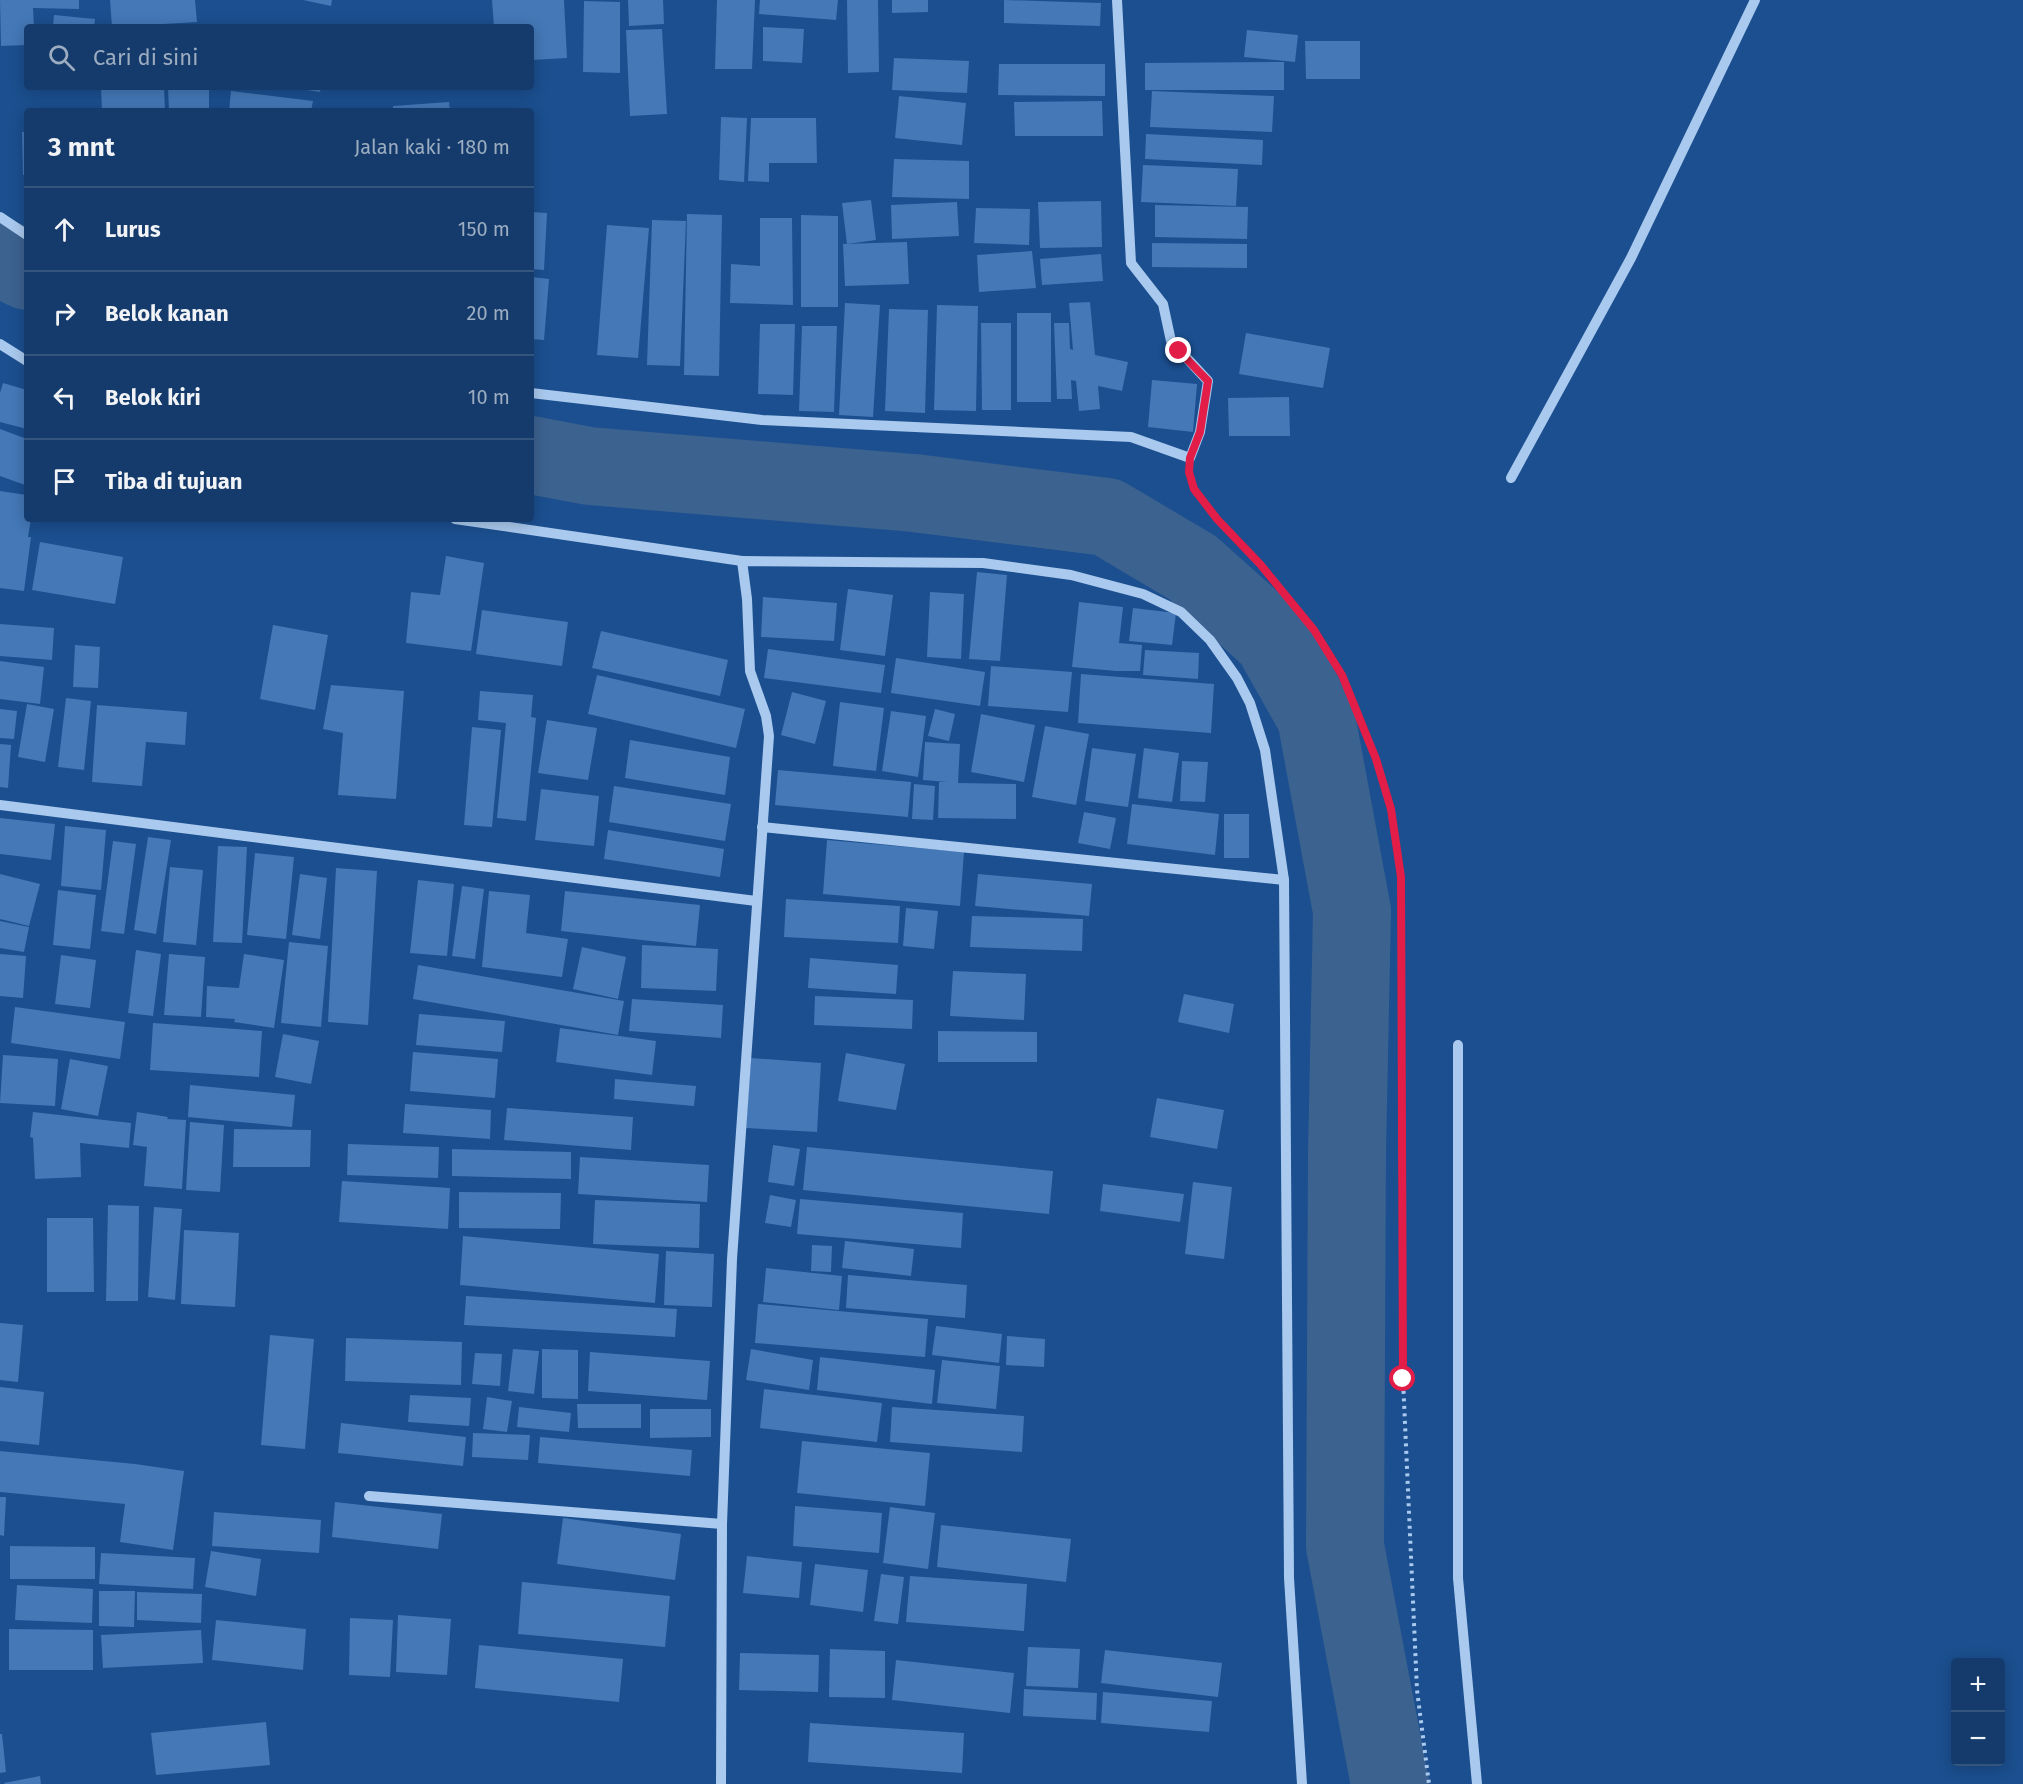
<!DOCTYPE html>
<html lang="id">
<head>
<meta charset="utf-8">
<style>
  :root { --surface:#143b6b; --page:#1d4271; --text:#f1f3f6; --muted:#9dadc1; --line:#33557e }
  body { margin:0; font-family:"Fira Sans",sans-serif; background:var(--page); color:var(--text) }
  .controls { position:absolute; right:18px; bottom:18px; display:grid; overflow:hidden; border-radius:6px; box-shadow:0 3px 15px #0003 }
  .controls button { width:54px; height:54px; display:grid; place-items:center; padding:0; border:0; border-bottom:2px solid var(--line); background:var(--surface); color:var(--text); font:30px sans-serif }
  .stop { position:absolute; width:18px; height:18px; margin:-14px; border:4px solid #e11d48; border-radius:50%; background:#fff }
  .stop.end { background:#e11d48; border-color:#fff; box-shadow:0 2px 6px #0008 }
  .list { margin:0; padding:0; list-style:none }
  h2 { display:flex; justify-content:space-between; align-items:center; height:78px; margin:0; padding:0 24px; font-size:26px }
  h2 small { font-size:20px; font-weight:400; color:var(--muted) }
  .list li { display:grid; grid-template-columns:39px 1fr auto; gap:18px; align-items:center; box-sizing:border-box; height:84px; padding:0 24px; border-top:2px solid var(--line) }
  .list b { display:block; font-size:22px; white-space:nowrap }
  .list em { font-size:20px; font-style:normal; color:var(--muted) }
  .icon { flex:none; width:33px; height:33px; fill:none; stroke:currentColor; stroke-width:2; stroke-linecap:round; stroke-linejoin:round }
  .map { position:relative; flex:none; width:2023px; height:1784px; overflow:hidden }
  .search { position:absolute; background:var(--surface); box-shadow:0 3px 15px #0003; left:24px; top:24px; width:510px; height:66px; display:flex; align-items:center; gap:15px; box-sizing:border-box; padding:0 21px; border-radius:6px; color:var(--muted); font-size:22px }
  .panel { position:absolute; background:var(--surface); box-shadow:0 3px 15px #0003; left:24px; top:108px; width:510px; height:414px; border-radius:6px }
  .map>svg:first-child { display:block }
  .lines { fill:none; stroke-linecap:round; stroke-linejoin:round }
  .river { stroke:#3c6290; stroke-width:78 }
  .building { fill:#4478b7 }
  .path { stroke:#a9c9ee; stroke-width:4; stroke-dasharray:3 4.5; stroke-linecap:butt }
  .minor { stroke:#a9c9ee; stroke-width:10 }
  .route { stroke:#e11d48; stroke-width:8 }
</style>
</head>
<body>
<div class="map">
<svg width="2023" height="1784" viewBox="0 0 2023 1784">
  <rect width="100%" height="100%" fill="#1b4f8f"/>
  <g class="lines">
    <g class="river">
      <path d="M0 257 27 271"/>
      <path d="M531 455 589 466 914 493 1107 517 1193 568 1272 639 1316 717 1352 911 1347 1153 1345 1546 1390 1784"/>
    </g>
  </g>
  <g class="building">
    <path d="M0 0H79V9L33 8 34 27H27V45L1 46Z"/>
    <path d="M110 0H195L197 22 112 27Z"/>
    <path d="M303 0H332L331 6Z"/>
    <path d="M492 0H564L567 58 531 60V27H494Z"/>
    <path d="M628 0H663L664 24 629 26Z"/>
    <path d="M717 0H755L752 69H715Z"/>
    <path d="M760 0H838L836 20 759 14Z"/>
    <path d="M847 0H878L879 72 848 73Z"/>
    <path d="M892 0H928V12L892 13Z"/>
    <path d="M1004 0 1101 3 1100 26 1004 23Z"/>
    <path d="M584 1 620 2V73L583 72Z"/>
    <path d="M54 15 95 19 94 27H53Z"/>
    <path d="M763 27 804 29 802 63 763 61Z"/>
    <path d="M662 29 667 114 630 116 626 30Z"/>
    <path d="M1247 30 1298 35 1295 62 1244 57Z"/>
    <path d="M1305 41H1360V79H1306Z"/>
    <path d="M894 58 969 61 967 93 892 90Z"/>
    <path d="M1284 62V90H1145V63Z"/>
    <path d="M999 64H1105V96L998 95Z"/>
    <path d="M101 87H164L165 111H102Z"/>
    <path d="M168 87H209V111H169Z"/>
    <path d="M286 87H321L320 92Z"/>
    <path d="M231 91 313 101 311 111H229Z"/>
    <path d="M1152 91 1274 96 1272 132 1150 127Z"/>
    <path d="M899 96 966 103 962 145 895 138Z"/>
    <path d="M1102 101 1103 136H1015L1014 102Z"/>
    <path d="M449 102 450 111H393V106Z"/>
    <path d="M721 117 747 118 744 182 719 180Z"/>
    <path d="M751 118H816L817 163H769V182L748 181Z"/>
    <path d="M22 132H27V175H23Z"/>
    <path d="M1146 134 1263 140 1262 165 1145 159Z"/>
    <path d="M894 159 969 161V199L892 197Z"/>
    <path d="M1143 165 1238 169 1236 206 1141 202Z"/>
    <path d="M871 200 876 240 847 244 842 203Z"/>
    <path d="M1101 201 1102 247 1040 248 1038 202Z"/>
    <path d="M957 202 959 236 892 239 891 205Z"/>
    <path d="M1155 205 1248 207 1247 239 1155 237Z"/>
    <path d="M976 208 1030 209 1029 245 974 243Z"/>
    <path d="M531 212 547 213 544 270 531 269Z"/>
    <path d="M687 214 722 215 719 376 684 375Z"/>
    <path d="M801 215 838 216V307H801Z"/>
    <path d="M760 218H792L793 305 730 303 731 264 760 266Z"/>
    <path d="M652 220 686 221 680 366 647 365Z"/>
    <path d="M607 225 649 228 638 358 597 355Z"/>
    <path d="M907 242 909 284 845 286 843 244Z"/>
    <path d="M1152 243 1247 244V268L1152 267Z"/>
    <path d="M1032 251 1036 288 979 292 977 255Z"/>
    <path d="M1101 254 1103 281 1042 285 1040 259Z"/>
    <path d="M531 277 549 279 544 340 531 339Z"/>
    <path d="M1090 302 1095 355 1128 362 1122 391 1098 386 1100 409 1079 411 1076 381 1071 380 1072 399H1057L1054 323H1069L1070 349 1073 350 1069 303Z"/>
    <path d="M845 303 880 305 873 417 839 415Z"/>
    <path d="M937 305 978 306 976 411 934 410Z"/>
    <path d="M889 309 928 310 925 413 885 411Z"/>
    <rect x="1017" y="313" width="34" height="89"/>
    <path d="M981 323H1011V410H982Z"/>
    <path d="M760 324H795L793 395 758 394Z"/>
    <path d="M802 326H837L834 412 799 411Z"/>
    <path d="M1246 333 1330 348 1323 388 1239 374Z"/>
    <path d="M1152 380 1197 384 1193 432 1148 427Z"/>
    <path d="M3 383 27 390V429L0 422V393Z"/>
    <path d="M1289 397 1290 436H1229L1228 398Z"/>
    <path d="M0 429 27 439V480L25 485 0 476Z"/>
    <path d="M0 491 27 495V519H31L28 537H31L24 591 0 588Z"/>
    <path d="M40 542 123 557 115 604 32 590Z"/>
    <path d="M446 556 484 563 471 651 406 643 411 592 440 595Z"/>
    <path d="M977 572 1007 575 1000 661 969 659Z"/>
    <path d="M848 589 893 595 885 656 840 650Z"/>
    <path d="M930 592 964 594 961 659 927 657Z"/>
    <path d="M763 597 837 603 834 641 761 637Z"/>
    <path d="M1079 602 1123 607 1119 643 1142 645 1140 671H1116L1072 667Z"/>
    <path d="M1133 608 1176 613 1172 645 1129 641Z"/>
    <path d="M482 610 568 622 562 666 476 654Z"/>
    <path d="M0 624 54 628 52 660 0 656Z"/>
    <path d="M273 625 328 635 315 710 260 699Z"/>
    <path d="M601 631 728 660 720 696 592 668Z"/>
    <path d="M75 645 100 647 98 688 73 687Z"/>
    <path d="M768 649 885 665 881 693 764 678Z"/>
    <path d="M1145 650 1199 653 1198 679 1143 675Z"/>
    <path d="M896 658 985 672 980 706 891 693Z"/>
    <path d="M0 661 44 667 40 704 0 699Z"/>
    <path d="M991 666 1072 672 1068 712 988 706Z"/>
    <path d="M1081 674 1214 684 1211 733 1078 723Z"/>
    <path d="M597 675 745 709 736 748 588 714Z"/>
    <path d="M331 685 404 691 396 799 338 795 343 733 323 729Z"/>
    <path d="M480 691 533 695 531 717 536 718 526 821 497 818 506 723 478 720Z"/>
    <path d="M792 692 826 701 815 744 781 735Z"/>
    <path d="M66 698 91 701 84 770 58 767Z"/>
    <path d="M840 702 884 708 876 771 833 766Z"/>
    <path d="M27 704 54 709 45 762 18 757Z"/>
    <path d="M97 705 187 712 185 745 146 742 142 786 92 782Z"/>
    <path d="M0 709 17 711 14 739 0 738Z"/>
    <path d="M935 709 955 714 949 741 928 736Z"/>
    <path d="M891 711 926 716 918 777 882 771Z"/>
    <path d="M981 714 1035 725 1024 782 971 772Z"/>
    <path d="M547 720 597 728 588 780 538 773Z"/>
    <path d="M1045 726 1089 734 1076 805 1032 797Z"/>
    <path d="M472 727 501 730 492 827 464 825Z"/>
    <path d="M630 740 730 757 725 795 625 778Z"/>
    <path d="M925 742 960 744 958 783 1016 784V819L938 818 939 782H947L923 780Z"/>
    <path d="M0 744 11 745 8 788 0 787Z"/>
    <path d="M1092 748 1136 754 1128 807 1085 801Z"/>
    <path d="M1144 748 1179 753 1172 802 1138 798Z"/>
    <path d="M1182 761 1208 762 1205 802 1180 801Z"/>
    <path d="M778 770 911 782 908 817 775 805Z"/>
    <path d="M914 784 935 786 933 820 912 819Z"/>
    <path d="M614 786 731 804 725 841 609 822Z"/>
    <path d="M541 789 599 796 594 846 535 840Z"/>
    <path d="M1132 804 1219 814 1215 855 1127 844Z"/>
    <path d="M1084 812 1116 818 1110 849 1078 843Z"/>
    <rect x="1224" y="814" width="25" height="44"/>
    <path d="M0 818 55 824 51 860 0 854Z"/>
    <path d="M65 826 106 830 101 890 61 886Z"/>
    <path d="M608 830 724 849 720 877 604 859Z"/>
    <path d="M148 837 171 840 156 934 134 930Z"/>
    <path d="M827 840 964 852 960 906 823 894Z"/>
    <path d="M113 841 136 844 124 934 101 931Z"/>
    <path d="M218 846 247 847 242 943 213 942Z"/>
    <path d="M255 853 294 857 286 939 247 935Z"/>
    <path d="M170 867 203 870 196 945 163 942Z"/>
    <path d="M336 868 377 871 368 1025 328 1022Z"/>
    <path d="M0 874 40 884 29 926 0 919Z"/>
    <path d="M300 874 327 878 320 939 292 935Z"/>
    <path d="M978 874 1092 884 1089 916 975 906Z"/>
    <path d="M418 880 454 884 447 956 410 953Z"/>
    <path d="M462 886 484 889 475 959 452 956Z"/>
    <path d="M58 890 96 895 90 949 53 945Z"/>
    <path d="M489 891 530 895 526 933 568 939 562 977 482 967Z"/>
    <path d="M565 891 700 905 696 946 561 931Z"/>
    <path d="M786 899 900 906 898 943 784 937Z"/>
    <path d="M906 908 938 911 934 949 903 946Z"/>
    <path d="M972 916 1083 919 1082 951 970 947Z"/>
    <path d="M0 921 29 927 24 952 0 948Z"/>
    <path d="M289 942 328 946 321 1027 281 1023Z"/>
    <path d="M642 945 718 949 716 991 641 988Z"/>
    <path d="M582 947 626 957 618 999 573 989Z"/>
    <path d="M136 950 161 954 153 1016 128 1013Z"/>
    <path d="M0 954 26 956 23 998 0 996Z"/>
    <path d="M169 954 205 957 201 1017 164 1015Z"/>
    <path d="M244 954 284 960 274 1028 234 1022 235 1019 206 1017 207 986 239 988Z"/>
    <path d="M61 955 96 960 90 1008 55 1004Z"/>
    <path d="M810 958 898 965 896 994 808 988Z"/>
    <path d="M418 965 624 1001 618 1035 413 999Z"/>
    <path d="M953 971 1026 974 1024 1020 950 1016Z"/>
    <path d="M1184 994 1234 1004 1229 1033 1178 1022Z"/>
    <path d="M815 996 913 1000 912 1029 814 1025Z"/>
    <path d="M632 999 723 1005 721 1038 629 1031Z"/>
    <path d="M15 1007 125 1022 120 1059 11 1043Z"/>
    <path d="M419 1014 505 1021 502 1052 416 1045Z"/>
    <path d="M153 1023 262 1031 259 1077 150 1070Z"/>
    <path d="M560 1028 656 1041 652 1075 556 1062Z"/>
    <path d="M938 1031 1037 1032V1062H938Z"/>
    <path d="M283 1034 319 1041 311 1084 275 1077Z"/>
    <path d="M413 1052 498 1059 495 1098 410 1091Z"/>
    <path d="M846 1053 905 1064 896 1110 838 1101Z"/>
    <path d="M3 1055 58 1059 55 1106 0 1103Z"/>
    <path d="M751 1058 821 1063 817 1132 746 1128Z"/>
    <path d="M70 1059 108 1066 98 1116 61 1109Z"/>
    <path d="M615 1079 696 1086 694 1106 614 1099Z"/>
    <path d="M190 1085 295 1095 292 1127 188 1117Z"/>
    <path d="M1157 1098 1224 1110 1217 1149 1150 1137Z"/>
    <path d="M405 1104 491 1110 490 1139 403 1133Z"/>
    <path d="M507 1108 633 1117 631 1150 504 1140Z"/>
    <path d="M33 1112 131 1123 129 1148 80 1143 81 1177 35 1179 33 1138 30 1137Z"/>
    <path d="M137 1112 168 1117 167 1119 186 1120 182 1189 144 1186 147 1147 133 1145Z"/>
    <path d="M190 1122 224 1125 220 1192 186 1190Z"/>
    <path d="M234 1129 311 1130 310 1167H233Z"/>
    <path d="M348 1144 439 1147 438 1178 347 1175Z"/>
    <path d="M773 1145 800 1149 794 1186 768 1182Z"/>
    <path d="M807 1147 1053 1171 1049 1214 803 1190Z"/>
    <path d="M452 1149 571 1152V1179L452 1176Z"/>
    <path d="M580 1157 709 1165 707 1202 578 1194Z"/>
    <path d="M342 1181 450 1188 448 1229 339 1222Z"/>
    <path d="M1193 1182 1232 1187 1224 1259 1185 1254Z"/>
    <path d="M1103 1184 1184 1194 1180 1222 1100 1211Z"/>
    <path d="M459 1192 561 1193 560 1229 459 1228Z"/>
    <path d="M770 1195 796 1200 791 1227 765 1223Z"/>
    <path d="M800 1199 963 1213 961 1248 797 1234Z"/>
    <path d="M595 1200 700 1204 699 1248 593 1244Z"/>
    <path d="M108 1205 139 1206 138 1301H106Z"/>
    <path d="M154 1207 182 1209 175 1300 148 1297Z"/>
    <path d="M47 1218H93L94 1292H47Z"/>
    <path d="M184 1230 239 1233 235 1307 181 1304Z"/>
    <path d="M463 1236 659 1254 655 1303 460 1285Z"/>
    <path d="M845 1241 914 1249 911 1276 842 1268Z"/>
    <path d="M812 1245 832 1246 831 1272 811 1271Z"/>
    <path d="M666 1251 714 1254 712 1307 664 1305Z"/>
    <path d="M766 1268 842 1276 839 1310 763 1302Z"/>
    <path d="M848 1275 967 1285 965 1318 846 1308Z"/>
    <path d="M466 1296 677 1309 675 1337 464 1325Z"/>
    <path d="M758 1304 928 1319 925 1357 755 1343Z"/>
    <path d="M0 1323 23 1325 18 1382 0 1380Z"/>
    <path d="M936 1326 1002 1334 999 1363 932 1355Z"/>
    <path d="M270 1335 314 1339 305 1449 261 1445Z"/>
    <path d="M1007 1336 1045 1339 1044 1367 1006 1365Z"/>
    <path d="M346 1338 462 1342 461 1385 345 1381Z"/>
    <path d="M513 1349 539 1351 534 1394 508 1391Z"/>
    <path d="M542 1349 578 1350V1399L542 1398Z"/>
    <path d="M751 1349 813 1360 809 1390 746 1380Z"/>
    <path d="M590 1352 710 1361 707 1400 588 1391Z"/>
    <path d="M475 1353 502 1354 500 1386 472 1384Z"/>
    <path d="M820 1357 935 1370 932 1404 817 1390Z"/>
    <path d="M942 1360 1000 1366 996 1409 937 1403Z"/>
    <path d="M0 1387 44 1392 39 1445 0 1441Z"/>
    <path d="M764 1389 882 1403 877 1442 760 1428Z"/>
    <path d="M410 1395 471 1398 469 1426 408 1422Z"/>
    <path d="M487 1397 512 1401 507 1432 483 1429Z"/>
    <path d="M577 1404H641V1428H578Z"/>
    <path d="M519 1407 571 1413 569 1432 517 1427Z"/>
    <path d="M892 1407 1024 1416 1022 1452 890 1442Z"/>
    <path d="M650 1409H711V1437L650 1438Z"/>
    <path d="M341 1423 466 1437 463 1466 338 1453Z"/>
    <path d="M473 1433 530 1435 528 1460 472 1457Z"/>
    <path d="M540 1437 692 1450 690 1476 538 1463Z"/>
    <path d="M802 1441 930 1453 925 1506 797 1493Z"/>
    <path d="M0 1451 135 1464 184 1471 173 1550 120 1542 125 1504 0 1492Z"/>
    <path d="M0 1497H6L4 1536 0 1535Z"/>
    <path d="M335 1502 442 1514 438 1549 332 1537Z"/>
    <path d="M795 1506 882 1513 879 1553 793 1546Z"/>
    <path d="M890 1507 935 1513 928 1569 883 1563Z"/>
    <path d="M214 1512 321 1520 319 1553 212 1546Z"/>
    <path d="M563 1518 681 1534 675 1580 557 1564Z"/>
    <path d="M941 1525 1071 1539 1066 1582 937 1567Z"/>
    <path d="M10 1546 95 1547V1579H10Z"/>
    <path d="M211 1551 261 1559 256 1596 205 1587Z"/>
    <path d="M101 1553 195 1558 193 1589 99 1584Z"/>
    <path d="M747 1556 802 1562 799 1598 743 1593Z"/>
    <path d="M815 1564 868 1570 863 1612 810 1605Z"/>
    <path d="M881 1574 904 1577 898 1624 874 1621Z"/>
    <path d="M910 1576 1027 1584 1024 1631 906 1622Z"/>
    <path d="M522 1582 670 1596 665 1647 518 1634Z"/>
    <path d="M17 1585 93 1589 92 1623 15 1620Z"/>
    <path d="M99 1591H135L134 1627 99 1626Z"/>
    <path d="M137 1592 202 1594 201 1623 137 1620Z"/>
    <path d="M398 1615 451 1619 447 1675 396 1672Z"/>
    <path d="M350 1618 393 1620 390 1677 349 1675Z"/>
    <path d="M216 1620 306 1629 303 1670 212 1660Z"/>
    <path d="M9 1629 93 1630V1670H9Z"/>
    <path d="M201 1630 203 1663 103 1668 101 1635Z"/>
    <path d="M479 1645 623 1659 619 1702 475 1688Z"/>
    <path d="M1028 1647 1080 1649 1078 1688 1026 1686Z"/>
    <path d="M830 1649 885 1651V1698L829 1697Z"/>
    <path d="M1105 1650 1222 1663 1218 1697 1101 1683Z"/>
    <path d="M740 1653 819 1655 818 1692 739 1690Z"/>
    <path d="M896 1660 1014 1673 1010 1713 892 1700Z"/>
    <path d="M1024 1689 1097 1693 1096 1720 1023 1716Z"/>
    <path d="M1103 1692 1212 1701 1209 1732 1101 1723Z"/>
    <path d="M266 1722 270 1765 156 1775 151 1733Z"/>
    <path d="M810 1723 964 1733 962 1773 808 1762Z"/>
    <path d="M0 1734H2L6 1772 0 1773Z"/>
    <path d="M40 1776 41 1784H5L4 1783Z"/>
  </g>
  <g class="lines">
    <path class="path" d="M1193 485 1217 519 1260 564 1313 630 1342 675 1376 759 1391 809 1401 877 1403 1379 1417 1690 1429 1784"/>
    <g class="minor">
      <path d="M0 217 27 235"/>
      <path d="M0 344 27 361"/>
      <path d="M531 393 762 420 1131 437 1190 458 1200 432 1208 381 1171 341 1163 304 1131 263 1117 0"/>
      <path d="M1511 478 1631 258 1755 0"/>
      <path d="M455 519 742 561"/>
      <path d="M0 805 756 901"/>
      <path d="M762 827 1284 880"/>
      <path d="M1458 1045V1578L1477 1784"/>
      <path d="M369 1496 722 1524"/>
      <path d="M721 1784 722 1524 732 1259 769 736 766 716 750 671 747 599 742 561 983 563 1071 575 1143 594 1181 612 1210 640 1237 678 1250 703 1265 750 1284 880 1289 1578 1302 1784"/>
    </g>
  </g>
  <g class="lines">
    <path class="route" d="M1179 351 1208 381 1200 432 1190 458 1189 472 1194 489 1217 519 1260 564 1314 630 1342 675 1376 759 1391 809 1401 877 1403 1379"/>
  </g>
</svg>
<div class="controls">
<button>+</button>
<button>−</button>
</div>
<div class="stop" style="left:1403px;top:1379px"></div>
<div class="stop end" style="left:1179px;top:351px"></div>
<div class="search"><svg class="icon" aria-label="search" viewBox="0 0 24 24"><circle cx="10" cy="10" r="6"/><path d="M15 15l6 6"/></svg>Cari di sini</div>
<section class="panel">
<h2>3 mnt<small>Jalan kaki · 180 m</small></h2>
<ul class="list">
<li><svg class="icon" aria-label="ahead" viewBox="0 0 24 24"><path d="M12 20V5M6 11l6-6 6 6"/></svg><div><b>Lurus</b></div><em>150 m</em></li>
<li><svg class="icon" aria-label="right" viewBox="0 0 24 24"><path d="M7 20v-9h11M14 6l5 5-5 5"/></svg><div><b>Belok kanan</b></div><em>20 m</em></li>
<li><svg class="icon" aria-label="left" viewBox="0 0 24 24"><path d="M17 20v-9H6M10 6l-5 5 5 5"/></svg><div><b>Belok kiri</b></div><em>10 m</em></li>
<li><svg class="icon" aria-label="arrive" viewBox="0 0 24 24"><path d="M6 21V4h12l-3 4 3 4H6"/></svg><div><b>Tiba di tujuan</b></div></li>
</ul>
</section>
</div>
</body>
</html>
